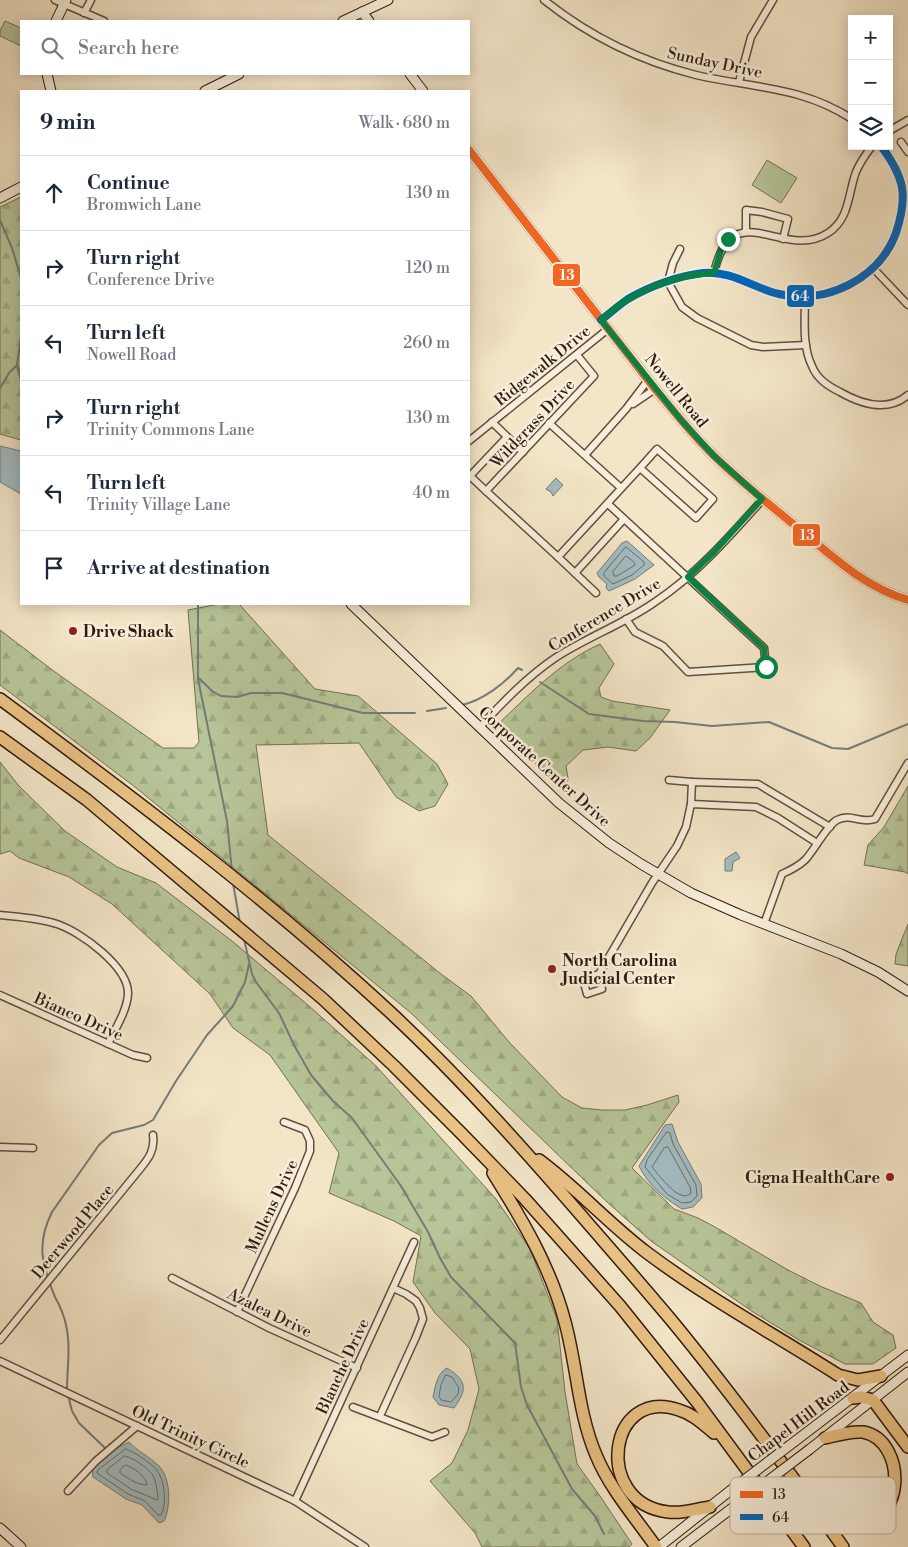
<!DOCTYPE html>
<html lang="en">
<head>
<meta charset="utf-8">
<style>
  :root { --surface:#fff; --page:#f2f2f3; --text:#1f2937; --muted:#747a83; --line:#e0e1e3 }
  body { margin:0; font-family:"Libre Bodoni",serif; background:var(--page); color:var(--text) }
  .controls { position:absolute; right:15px; top:15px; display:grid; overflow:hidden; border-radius:0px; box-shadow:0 2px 12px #0003 }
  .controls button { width:45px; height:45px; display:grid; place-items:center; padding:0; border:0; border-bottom:1px solid var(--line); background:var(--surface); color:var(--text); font:25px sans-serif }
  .stop { position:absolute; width:15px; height:15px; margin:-11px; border:4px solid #0b8043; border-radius:50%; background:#fff }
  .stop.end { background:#0b8043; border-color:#fff; box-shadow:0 1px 5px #0008 }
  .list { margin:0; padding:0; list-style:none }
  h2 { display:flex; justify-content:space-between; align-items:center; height:65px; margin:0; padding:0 20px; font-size:21px }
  h2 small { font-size:16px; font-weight:400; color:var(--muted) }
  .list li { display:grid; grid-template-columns:32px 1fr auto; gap:15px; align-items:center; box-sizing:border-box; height:75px; padding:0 20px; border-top:1px solid var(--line) }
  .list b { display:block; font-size:19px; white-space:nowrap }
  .list p { margin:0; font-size:16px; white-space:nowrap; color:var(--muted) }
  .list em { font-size:16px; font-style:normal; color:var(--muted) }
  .icon { flex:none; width:28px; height:28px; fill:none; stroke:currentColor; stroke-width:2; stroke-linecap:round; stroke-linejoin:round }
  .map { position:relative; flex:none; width:908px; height:1547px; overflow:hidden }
  .search { position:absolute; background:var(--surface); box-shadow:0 2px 12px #0003; left:20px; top:20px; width:450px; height:55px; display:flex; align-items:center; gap:12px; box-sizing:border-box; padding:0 18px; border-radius:0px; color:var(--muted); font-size:19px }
  .panel { position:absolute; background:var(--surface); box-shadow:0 2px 12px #0003; left:20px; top:90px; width:450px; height:515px; border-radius:0px }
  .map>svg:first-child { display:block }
  .forest { fill:url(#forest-firs); stroke:#747053 }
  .pitch { fill:#b7c598; stroke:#747053 }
  .water { fill:#a2bcc1; stroke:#757c79 }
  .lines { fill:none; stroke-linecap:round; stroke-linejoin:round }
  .shore { stroke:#6a6c68; stroke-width:1 }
  .stream { stroke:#757c79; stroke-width:2 }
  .street-casing { stroke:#624e3c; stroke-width:9 }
  .secondary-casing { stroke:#311b0e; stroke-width:11 }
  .highway-casing { stroke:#311b0e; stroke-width:14 }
  .street { stroke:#f7eedb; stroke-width:6 }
  .secondary { stroke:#f7eedb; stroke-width:9 }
  .highway { stroke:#eac284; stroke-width:11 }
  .secondary-bridge-casing { stroke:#311b0e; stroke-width:11; stroke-linecap:butt }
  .secondary-bridge { stroke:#f7eedb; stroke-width:9 }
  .bus-1-casing { stroke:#f7eedb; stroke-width:11 }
  .bus-2-casing { stroke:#f7eedb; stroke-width:11 }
  .bus-1 { stroke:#f26522; stroke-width:8 }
  .bus-2 { stroke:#0065bd; stroke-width:8 }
  .route { stroke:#0b8043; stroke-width:6 }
  .poi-dot { fill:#8f2418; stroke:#f7eedb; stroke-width:2 }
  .labels { text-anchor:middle; stroke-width:5; stroke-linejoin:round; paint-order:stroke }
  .street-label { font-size:16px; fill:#311b0e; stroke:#f7eedb }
  .poi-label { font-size:16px; font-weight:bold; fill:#311b0e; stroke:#f7eedb; text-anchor:start }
  .key { fill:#f7eedb; stroke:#bcaf9e; stroke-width:1 }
  .key-label { font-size:14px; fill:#311b0e }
  .line-badge { stroke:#f7eedb; stroke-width:2 }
  .badge-label { font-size:14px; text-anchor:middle; font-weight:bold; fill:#fff }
</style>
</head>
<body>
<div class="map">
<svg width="908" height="1547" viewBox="0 0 908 1547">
  <defs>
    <pattern id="forest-firs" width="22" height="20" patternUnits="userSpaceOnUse" patternTransform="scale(1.25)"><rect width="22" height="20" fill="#b7c598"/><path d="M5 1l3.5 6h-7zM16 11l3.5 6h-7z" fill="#9ea982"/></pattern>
  </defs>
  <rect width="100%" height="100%" fill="#f3e5c7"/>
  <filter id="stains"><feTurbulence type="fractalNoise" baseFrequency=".004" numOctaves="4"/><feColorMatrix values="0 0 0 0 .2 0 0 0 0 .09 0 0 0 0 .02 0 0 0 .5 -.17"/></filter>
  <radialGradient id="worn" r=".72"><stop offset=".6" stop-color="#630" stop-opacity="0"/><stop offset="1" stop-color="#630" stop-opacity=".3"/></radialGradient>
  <g class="forest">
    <path d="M21 197V440L0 434V207Z"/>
    <path d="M219 604H239L315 689 358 696 437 764 448 784 435 806 419 811 396 797 359 743 256 745 268 835 441 974 471 996 509 1042 562 1097 582 1108 602 1110H625L647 1105 678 1095 679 1102 632 1168 674 1209 698 1218 715 1227 788 1270 822 1287 861 1303 873 1322 893 1335 896 1348 873 1364H845L799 1340 753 1312 651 1241 607 1202 411 1013 135 787 0 685V630L55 672 163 748H194L199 742 188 610Z"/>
    <path d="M600 644 614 664 599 688 601 697 612 701 670 710 650 738 636 751 608 747 583 750 566 766 568 778 566 791 495 727C528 696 558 663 600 644Z"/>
    <path d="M0 762 19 786 65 831 117 867 156 883 232 941 309 1006 376 1066 496 1199 530 1249 557 1319 565 1392 577 1464 600 1496 632 1544 629 1547H482L475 1533 430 1481 452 1463 468 1430 479 1389 470 1349 435 1313 413 1282 421 1236 394 1221 329 1193 339 1153 270 1055 233 1028 210 994 112 904 69 877 19 858 10 851 0 854Z"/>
    <path d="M908 786V874L905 872 864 865 868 845 884 827Z"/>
    <path d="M908 924V966L895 964 896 954Z"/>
  </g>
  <g class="pitch">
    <path d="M5 21 21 28V46L0 36V31Z"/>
    <path d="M767 160 797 178 781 203 752 185Z"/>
  </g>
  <g class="water">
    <path d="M0 446 21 451V494L0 482Z"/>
    <path d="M556 478 563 485 553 496 551 492 546 489Z"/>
    <path d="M627 541 654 565 635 579 609 591 606 588 607 584 599 577 597 573 622 543Z"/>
    <path d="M736 852 740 858 733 862 732 871H725V859Z"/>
    <path d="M672 1124 678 1142 701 1184 702 1198 693 1207 682 1209C664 1198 648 1185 639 1166L665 1125Z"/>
    <path d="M447 1368C468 1381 467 1390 454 1408L439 1405 433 1397C435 1387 437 1373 447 1368Z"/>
    <path d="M129 1442C137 1451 150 1457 159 1466 171 1478 171 1507 164 1521L159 1523 142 1505 126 1499 93 1477 92 1468 119 1447Z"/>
  </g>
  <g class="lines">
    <g class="shore">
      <path d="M626 547 644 562V565L632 575 613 584 604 576V573Z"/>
      <path d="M626 556 634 562 635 565 617 576H614L613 572Z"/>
      <path d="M667 1132 670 1133 673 1144 696 1185 697 1196 691 1202 682 1203 667 1194 645 1167 647 1160Z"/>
      <path d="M668 1147 690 1187 691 1193C680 1205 659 1175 652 1167L664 1148Z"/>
      <path d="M446 1375 452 1377 459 1388 458 1394 451 1402 441 1400 439 1396 441 1385Z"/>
      <path d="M126 1449C136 1453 148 1461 156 1469 165 1479 167 1504 161 1515H158L145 1501 128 1494 97 1473 98 1470Z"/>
      <path d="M125 1456C134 1458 146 1467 152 1474 156 1480 157 1490 158 1498L157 1500 131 1489 107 1473V1470Z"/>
      <path d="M126 1465C134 1468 146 1476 147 1485 137 1485 128 1478 120 1473V1470Z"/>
    </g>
    <g class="stream">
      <path d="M0 220 12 248 21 278"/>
      <path d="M21 337 17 365 21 380"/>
      <path d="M0 388 9 373 16 366"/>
      <path d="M198 604V679L227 821 232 871"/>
      <path d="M199 678 212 691 221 696 237 697 251 693H282L363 713H415"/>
      <path d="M540 682 589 714 643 721 675 722 712 726 769 722 832 748 848 749 908 724"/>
      <path d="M462 705C483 700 504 684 518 668L522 670"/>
      <path d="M427 711 446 708"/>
      <path d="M233 883 240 923"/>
      <path d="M244 939 252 974 256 982 279 1013 294 1045 311 1075 333 1101 352 1118 401 1186 428 1232 440 1258 451 1277 515 1343 521 1387 527 1405 572 1489 595 1516 604 1534"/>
      <path d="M67 1390C67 1369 71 1346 66 1325 64 1315 60 1306 55 1297 42 1265 36 1244 52 1212L99 1145 112 1133 144 1125 153 1120 176 1081 207 1035 233 1006 245 982 249 964"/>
      <path d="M68 1395 72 1411 79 1423 106 1449"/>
    </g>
    <defs>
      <g id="street">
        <path d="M55 0 104 21"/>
        <path d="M544 0C589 36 640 61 696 75 752 88 801 86 852 119"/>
        <path d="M84 13 91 0"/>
        <path d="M739 82 751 37 773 0"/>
        <path d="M889 131 908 120"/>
        <path d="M901 142 908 152"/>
        <path d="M746 232V210L762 212 788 219 783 239"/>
        <path d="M680 249 673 263 668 282 682 307 697 318 751 345 763 347 806 345"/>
        <path d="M873 268 908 305"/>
        <path d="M714 273C732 192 783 262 828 233 850 219 848 193 856 172 860 162 866 154 872 146"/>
        <path d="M805 297C805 319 802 346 812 366 817 379 828 386 840 392 861 404 887 413 908 395"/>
        <path d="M601 320C610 313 619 305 628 299 650 286 678 276 703 273 731 270 753 288 779 294 826 305 879 279 896 233 908 196 905 178 881 146"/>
        <path d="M577 355 594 376 486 491 558 557 640 468 696 518 713 499 657 449 640 468"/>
        <path d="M633 404 655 389"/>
        <path d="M492 422 523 452"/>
        <path d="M549 423 621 488"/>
        <path d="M469 441 608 329"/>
        <path d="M585 455 626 409 648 380"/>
        <path d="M486 491 470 476 506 438"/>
        <path d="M608 504 764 648 766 667 688 672 663 646 635 632 626 619"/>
        <path d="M558 557 596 593"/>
        <path d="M575 573 624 519"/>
        <path d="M479 728C502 703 527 677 555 658 587 637 624 624 655 602 696 575 730 536 763 499"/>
        <path d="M669 780 692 782"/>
        <path d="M691 804 692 782 758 784 830 827"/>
        <path d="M0 915C19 917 39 918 57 924 81 932 129 967 128 994 127 1011 115 1029 108 1044"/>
        <path d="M764 924 782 874C791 870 799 866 805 860 814 851 827 825 837 820 851 813 860 824 875 819L908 763"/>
        <path d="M599 974 602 989 587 994 583 979 599 974 652 883 677 846 686 827 691 804 756 807 778 818 817 843"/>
        <path d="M0 995 133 1055 147 1058"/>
        <path d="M0 1147 33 1148"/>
        <path d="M172 1278 269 1328 357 1368"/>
        <path d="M237 1312 295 1188 310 1151V1141L305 1130 284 1122"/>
        <path d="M0 1340 140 1169C149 1158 155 1150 153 1135"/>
        <path d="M0 1361 295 1501 365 1547"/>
        <path d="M353 1407 432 1437 445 1432"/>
        <path d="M380 1416 416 1337 423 1319 420 1308 416 1301 406 1294 393 1288"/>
        <path d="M68 1491 96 1461 137 1426"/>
        <path d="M295 1501 414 1242"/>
      </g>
      <g id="secondary">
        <path d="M362 12 369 21"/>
        <path d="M56 21 66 0"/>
        <path d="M343 21 388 0"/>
        <path d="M47 74 51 91"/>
        <path d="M410 74 423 91"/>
        <path d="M205 91 239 74"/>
        <path d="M469 150 655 389C673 410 690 432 710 452 739 481 771 506 803 532 835 559 867 588 908 600"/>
        <path d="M0 198 21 187"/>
        <path d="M351 604 559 803 609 843 641 864 691 893 741 915 841 954 878 972 908 991"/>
        <path d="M794 1442 908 1355"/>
        <path d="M810 1449 908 1372"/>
        <path d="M0 1528 21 1547"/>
        <path d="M659 1547 731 1490"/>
        <path d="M681 1547 740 1502"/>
      </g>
      <g id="highway">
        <path d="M0 699C134 798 268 899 391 1013 463 1080 528 1154 593 1229 619 1259 646 1290 672 1321 732 1394 788 1470 843 1547"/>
        <path d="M0 737 87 800 323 999 394 1066 462 1134 525 1199 620 1306 697 1402 804 1547"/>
        <path d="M539 1160C577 1188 609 1224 646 1252 707 1298 774 1334 838 1375L858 1380 881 1376"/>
        <path d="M493 1173C523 1221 551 1268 565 1322 577 1366 578 1413 596 1455 610 1489 635 1517 656 1547"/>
        <path d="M853 1398 862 1397 873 1400 908 1447"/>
        <path d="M815 1503C826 1510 836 1518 849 1521 907 1533 908 1440 863 1432 850 1431 837 1435 825 1438"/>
        <path d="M710 1507C696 1509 682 1514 668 1512 592 1503 608 1385 679 1410 693 1414 703 1424 714 1433"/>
      </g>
    </defs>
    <use href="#street" class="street-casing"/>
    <use href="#secondary" class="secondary-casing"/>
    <use href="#highway" class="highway-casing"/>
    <use href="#street" class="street"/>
    <use href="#secondary" class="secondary"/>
    <use href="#highway" class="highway"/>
    <defs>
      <g id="secondary-bridge">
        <path d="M731 1490 794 1442"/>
        <path d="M740 1502 810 1449"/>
      </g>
    </defs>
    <use href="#secondary-bridge" class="secondary-bridge-casing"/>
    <use href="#secondary-bridge" class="secondary-bridge"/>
    <defs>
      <path id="bus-1" d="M469 150 655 389C673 410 690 432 710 452 739 481 771 506 803 532 835 559 867 588 908 600"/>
      <path id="bus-2" d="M601 320C610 313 619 305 628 299 650 286 678 276 703 273 731 270 753 288 779 294 826 305 879 279 896 233 908 196 905 178 881 146"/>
    </defs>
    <use href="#bus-1" class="bus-1-casing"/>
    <use href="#bus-2" class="bus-2-casing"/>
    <use href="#bus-1" class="bus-1"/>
    <use href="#bus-2" class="bus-2"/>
  </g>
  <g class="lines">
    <path class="route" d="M728 239 721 250 714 273C685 274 654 284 629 299 619 304 610 313 601 320L681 420 714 456 762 499 714 552 688 577 764 648 766 667"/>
  </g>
  <g class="poi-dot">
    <circle cx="73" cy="631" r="5"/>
    <circle cx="552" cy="969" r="5"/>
    <circle cx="890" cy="1177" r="5"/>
  </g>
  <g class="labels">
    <g class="street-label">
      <text transform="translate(715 62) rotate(12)" y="6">Sunday Drive</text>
      <text transform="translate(542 365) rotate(-39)" y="6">Ridgewalk Drive</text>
      <text transform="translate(677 390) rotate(51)" y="6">Nowell Road</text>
      <text transform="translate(532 423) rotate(-47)" y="6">Wildgrass Drive</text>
      <text transform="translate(604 614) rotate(-31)" y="6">Conference Drive</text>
      <text transform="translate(545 766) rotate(42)" y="6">Corporate Center Drive</text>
      <text transform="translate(79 1016) rotate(24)" y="6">Bianco Drive</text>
      <text transform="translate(271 1206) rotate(-65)" y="6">Mullens Drive</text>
      <text transform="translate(72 1231) rotate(-50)" y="6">Deerwood Place</text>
      <text transform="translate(270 1312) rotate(26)" y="6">Azalea Drive</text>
      <text transform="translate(342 1366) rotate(-65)" y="6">Blanche Drive</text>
      <text transform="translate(798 1421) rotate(-37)" y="6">Chapel Hill Road</text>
      <text transform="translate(191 1436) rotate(25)" y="6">Old Trinity Circle</text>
    </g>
    <g class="poi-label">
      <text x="83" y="637">Drive Shack</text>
      <text x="562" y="966">North Carolina<tspan x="562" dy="18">Judicial Center</tspan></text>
      <text x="880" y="1183" text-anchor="end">Cigna HealthCare</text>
    </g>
  </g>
  <rect x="730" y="1477" width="166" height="57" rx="8" class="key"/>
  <rect x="740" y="1491" width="23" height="7" fill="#f26522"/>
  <rect x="740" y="1514" width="23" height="6" fill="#0065bd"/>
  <g class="key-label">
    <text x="772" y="1499">13</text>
    <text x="772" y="1522">64</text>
  </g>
  <g class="line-badge">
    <rect x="552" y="263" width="29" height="24" rx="5" fill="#f26522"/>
    <rect x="786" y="284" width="29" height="24" rx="5" fill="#0065bd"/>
    <rect x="792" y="523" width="29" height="24" rx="5" fill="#f26522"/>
  </g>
  <g class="badge-label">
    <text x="567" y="280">13</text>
    <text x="800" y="301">64</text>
    <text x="807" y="540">13</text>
  </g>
  <rect width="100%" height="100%" filter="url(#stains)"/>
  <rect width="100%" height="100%" fill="url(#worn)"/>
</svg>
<div class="controls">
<button>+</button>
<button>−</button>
<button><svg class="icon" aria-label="layers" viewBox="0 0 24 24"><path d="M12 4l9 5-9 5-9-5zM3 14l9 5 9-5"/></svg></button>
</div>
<div class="stop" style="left:766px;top:667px"></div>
<div class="stop end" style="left:728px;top:239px"></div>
<div class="search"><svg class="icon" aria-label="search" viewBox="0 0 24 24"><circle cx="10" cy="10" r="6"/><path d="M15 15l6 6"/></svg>Search here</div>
<section class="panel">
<h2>9 min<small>Walk · 680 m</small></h2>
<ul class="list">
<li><svg class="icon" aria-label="ahead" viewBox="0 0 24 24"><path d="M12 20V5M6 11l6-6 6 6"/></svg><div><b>Continue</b><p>Bromwich Lane</p></div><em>130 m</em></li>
<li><svg class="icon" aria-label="right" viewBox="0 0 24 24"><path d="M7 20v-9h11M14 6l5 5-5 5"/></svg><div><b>Turn right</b><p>Conference Drive</p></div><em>120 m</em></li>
<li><svg class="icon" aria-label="left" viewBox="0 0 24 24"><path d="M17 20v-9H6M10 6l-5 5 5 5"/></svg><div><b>Turn left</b><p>Nowell Road</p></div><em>260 m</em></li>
<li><svg class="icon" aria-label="right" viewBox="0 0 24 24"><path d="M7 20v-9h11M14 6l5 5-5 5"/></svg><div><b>Turn right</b><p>Trinity Commons Lane</p></div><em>130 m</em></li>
<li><svg class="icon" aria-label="left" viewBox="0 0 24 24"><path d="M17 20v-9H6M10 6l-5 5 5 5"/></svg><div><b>Turn left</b><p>Trinity Village Lane</p></div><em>40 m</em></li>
<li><svg class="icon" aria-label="arrive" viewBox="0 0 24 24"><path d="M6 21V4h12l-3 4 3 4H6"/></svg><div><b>Arrive at destination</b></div></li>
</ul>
</section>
</div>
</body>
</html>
